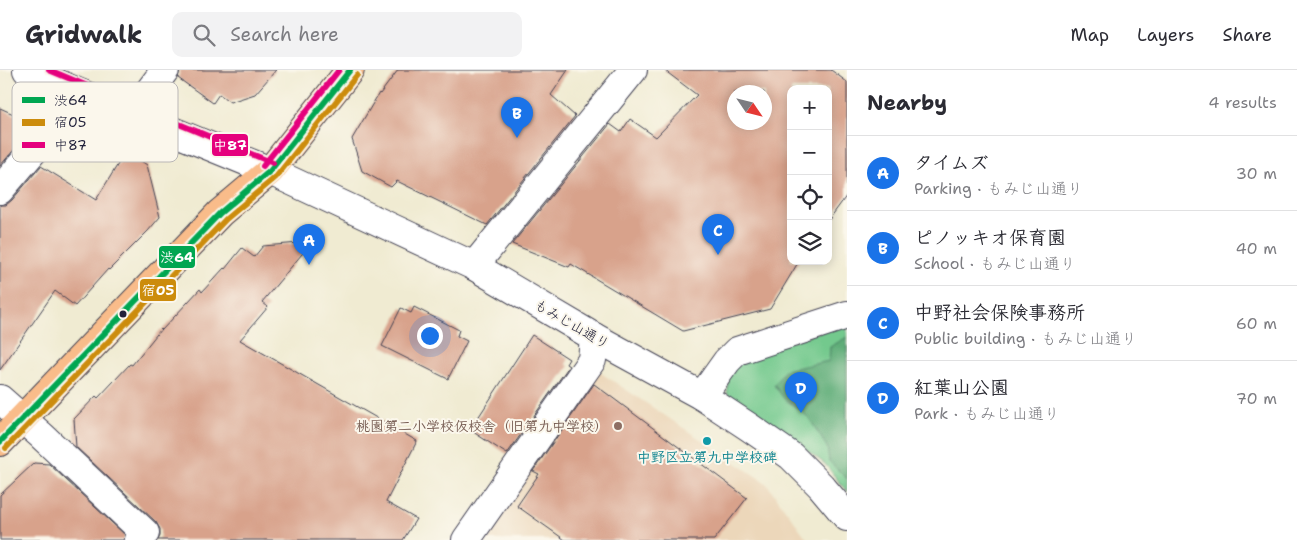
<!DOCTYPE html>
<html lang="en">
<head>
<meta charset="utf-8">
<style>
  :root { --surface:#fff; --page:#f2f2f3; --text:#2b2b33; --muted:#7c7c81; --line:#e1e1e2; --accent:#1a73e8 }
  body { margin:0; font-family:"Shantell Sans","Klee One",sans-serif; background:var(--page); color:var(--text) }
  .controls { position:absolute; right:15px; top:15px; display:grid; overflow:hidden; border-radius:10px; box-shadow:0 2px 12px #0003 }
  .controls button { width:45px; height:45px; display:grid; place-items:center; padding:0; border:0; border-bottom:1px solid var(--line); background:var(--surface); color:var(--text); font:25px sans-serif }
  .compass { position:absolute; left:727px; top:15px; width:45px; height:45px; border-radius:50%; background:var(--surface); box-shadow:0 2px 12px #0003; rotate:125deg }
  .you { position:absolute; left:429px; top:265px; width:18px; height:18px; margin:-12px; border:4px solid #fff; border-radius:50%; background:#1a73e8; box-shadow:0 0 0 8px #1a73e833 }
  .badge { display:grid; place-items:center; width:32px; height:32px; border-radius:50%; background:var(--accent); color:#fff; font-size:16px; font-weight:700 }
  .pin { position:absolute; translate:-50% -41px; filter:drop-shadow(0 1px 2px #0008) }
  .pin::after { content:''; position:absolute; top:26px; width:18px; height:15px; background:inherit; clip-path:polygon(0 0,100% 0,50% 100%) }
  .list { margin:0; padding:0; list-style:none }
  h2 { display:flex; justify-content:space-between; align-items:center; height:65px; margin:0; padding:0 20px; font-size:21px }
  h2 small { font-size:16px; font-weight:400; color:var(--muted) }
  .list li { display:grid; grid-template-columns:32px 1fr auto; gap:15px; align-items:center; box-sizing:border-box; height:75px; padding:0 20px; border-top:1px solid var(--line) }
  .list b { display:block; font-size:19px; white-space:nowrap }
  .list p { margin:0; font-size:16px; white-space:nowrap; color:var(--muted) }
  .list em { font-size:16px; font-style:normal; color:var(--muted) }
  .icon { flex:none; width:28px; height:28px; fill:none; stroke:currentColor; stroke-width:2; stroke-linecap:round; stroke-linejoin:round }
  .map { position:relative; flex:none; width:847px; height:470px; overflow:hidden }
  header { display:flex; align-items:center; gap:30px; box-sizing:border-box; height:70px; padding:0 25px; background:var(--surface); border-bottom:1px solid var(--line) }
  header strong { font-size:24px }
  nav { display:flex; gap:28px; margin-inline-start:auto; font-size:18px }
  .search { width:350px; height:45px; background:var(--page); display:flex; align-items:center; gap:12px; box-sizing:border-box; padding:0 18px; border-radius:10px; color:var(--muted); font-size:19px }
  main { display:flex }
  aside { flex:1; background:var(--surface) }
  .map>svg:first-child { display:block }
  .built { fill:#ecd7ba }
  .green { fill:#73c98d; stroke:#4a7664 }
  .forest { fill:#5ead78; stroke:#40685a }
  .building { fill:#d8a28b; fill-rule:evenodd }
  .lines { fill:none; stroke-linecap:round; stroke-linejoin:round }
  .minor-casing { stroke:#414052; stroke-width:30 }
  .major-casing { stroke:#414052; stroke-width:30 }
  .minor { stroke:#fff; stroke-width:28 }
  .major { stroke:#f9bc8a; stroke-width:28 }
  .bus-1-casing { stroke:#fbf7ec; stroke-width:10 }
  .bus-2-casing { stroke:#fbf7ec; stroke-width:10 }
  .bus-3-casing { stroke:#fbf7ec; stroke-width:10 }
  .bus-1 { stroke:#00a651; stroke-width:6 }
  .bus-2 { stroke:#cc8c0c; stroke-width:6 }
  .bus-3 { stroke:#e5007d; stroke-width:6 }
  .bus-dot { fill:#22223b; stroke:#fbf7ec; stroke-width:2 }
  .education-dot { fill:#8d6e63; stroke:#fbf7ec; stroke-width:2 }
  .culture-dot { fill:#0f9aa8; stroke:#fbf7ec; stroke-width:2 }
  .labels { text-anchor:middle; stroke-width:4; stroke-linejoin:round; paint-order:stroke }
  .street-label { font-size:14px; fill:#22223b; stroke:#fbf7ec }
  .education-label { font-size:14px; font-weight:bold; fill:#785e54; stroke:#fbf7ec; text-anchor:end }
  .culture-label { font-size:14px; font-weight:bold; fill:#0d838f; stroke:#fbf7ec }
  .key { fill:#fbf7ec; stroke:#bab7b7; stroke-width:1 }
  .key-label { font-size:14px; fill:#22223b }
  .line-badge { stroke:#fbf7ec; stroke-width:2 }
  .badge-label { font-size:14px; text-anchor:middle; font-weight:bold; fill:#fff }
</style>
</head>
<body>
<header>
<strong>Gridwalk</strong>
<div class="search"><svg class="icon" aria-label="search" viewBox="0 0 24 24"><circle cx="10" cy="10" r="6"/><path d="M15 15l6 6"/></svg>Search here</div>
<nav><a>Map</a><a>Layers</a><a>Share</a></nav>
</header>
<main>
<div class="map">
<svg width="847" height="470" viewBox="0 0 847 470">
  <rect width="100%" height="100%" fill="#fbf7ec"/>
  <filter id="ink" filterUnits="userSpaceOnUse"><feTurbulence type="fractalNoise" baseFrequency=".02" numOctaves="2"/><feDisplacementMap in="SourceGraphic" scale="10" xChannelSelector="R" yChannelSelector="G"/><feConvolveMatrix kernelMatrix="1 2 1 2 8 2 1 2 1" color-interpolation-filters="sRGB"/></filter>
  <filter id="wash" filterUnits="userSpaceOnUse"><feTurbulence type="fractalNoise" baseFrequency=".0096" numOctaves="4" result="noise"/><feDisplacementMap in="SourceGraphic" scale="20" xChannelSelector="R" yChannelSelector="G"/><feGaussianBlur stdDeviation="1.12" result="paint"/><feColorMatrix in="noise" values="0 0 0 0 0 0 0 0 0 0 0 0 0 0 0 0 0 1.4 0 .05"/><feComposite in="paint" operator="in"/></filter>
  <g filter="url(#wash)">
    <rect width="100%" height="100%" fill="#f0ebd2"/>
    <path class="built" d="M595 299 766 413 808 470H480Z"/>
    <path class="green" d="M847 253V422L825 394 781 361 727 324 730 291Z"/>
    <path class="forest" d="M847 267V409L829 391 827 377 811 351 801 340 785 330 774 315 785 300 829 291 830 277Z"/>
    <g id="blocks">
      <g class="building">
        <path d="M180 0H276L255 24 230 32 219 24 213 33 178 8Z"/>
        <path d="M398 0H568L551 25 575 46 487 155 397 111 391 117 362 101 352 69 379 23 380 24Z"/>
        <path d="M664 0H831L847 12V125L828 151V19H791V191H799L770 239 683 261 571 194 569 197 512 174 610 54 621 62 630 49 656 67 697 25ZM734 22H764V52H734Z"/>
        <path d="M0 38 36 54 0 96Z"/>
        <path d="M126 81 147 95 160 147 148 161 109 200 108 199 75 236 55 221 0 300V135H6L12 130 41 96 96 130Z"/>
        <path d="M312 172 262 232 268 237 240 270 417 371 386 432 416 449 403 470H158L160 466V459L156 452 76 377 74 349 96 326 98 328 130 294 132 295 161 259 162 260 200 219 202 222 224 198 225 199 242 178 254 187 263 176Z"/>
        <path d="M414 237 459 260 457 266 467 271 448 309 382 276 401 238 411 243Z"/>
        <path d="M532 265 569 289 566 294 569 296 507 384 470 360Z"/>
        <path d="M594 314 747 428 714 470H565L517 436 539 404 533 401Z"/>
        <path d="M34 393 49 394 125 465 124 470H0V425Z"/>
      </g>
    </g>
  </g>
  <g filter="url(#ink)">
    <use href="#blocks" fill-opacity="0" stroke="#414052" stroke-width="1"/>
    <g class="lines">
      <defs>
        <g id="minor">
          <path d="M27 0 82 24 270 101 474 196 594 267 702 326 749 357 791 386 821 416 847 447"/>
          <path d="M133 45 145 27 165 0"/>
          <path d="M0 120 82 24"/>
          <path d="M474 196 633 0"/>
          <path d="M702 326 727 291 737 281 847 245"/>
          <path d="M0 329 42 366 145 463 139 470"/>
          <path d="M466 470 592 290 594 267"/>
        </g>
        <path id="major" d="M0 372 220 143 270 101 350 0"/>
      </defs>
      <use href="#minor" class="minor-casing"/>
      <use href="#major" class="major-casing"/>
      <use href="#minor" class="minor"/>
      <use href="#major" class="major"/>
      <defs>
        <path id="bus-1" d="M0 372 220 143 270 101 350 0"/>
        <path id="bus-2" d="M6 378 226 149 276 107 357 5"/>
        <g id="bus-3">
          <path d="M49 0 273 93"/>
          <path d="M263 96 339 0"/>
        </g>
      </defs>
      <use href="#bus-1" class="bus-1-casing"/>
      <use href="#bus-2" class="bus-2-casing"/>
      <use href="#bus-3" class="bus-3-casing"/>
      <use href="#bus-1" class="bus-1"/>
      <use href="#bus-2" class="bus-2"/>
      <use href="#bus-3" class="bus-3"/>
    </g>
  </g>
  <circle class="bus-dot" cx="123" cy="244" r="4.5"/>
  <circle class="education-dot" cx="618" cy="356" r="5"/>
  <circle class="culture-dot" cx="707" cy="371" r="5"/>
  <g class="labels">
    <g class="street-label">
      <text transform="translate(572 254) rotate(30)" y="5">もみじ山通り</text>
    </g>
    <g class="education-label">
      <text x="608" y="361">桃園第二小学校仮校舎（旧第九中学校）</text>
    </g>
    <g class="culture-label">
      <text x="707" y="392">中野区立第九中学校碑</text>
    </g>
  </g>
  <rect x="12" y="12" width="166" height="80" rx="8" class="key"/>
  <rect x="22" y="27" width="23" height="6" fill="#00a651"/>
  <rect x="22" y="49" width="23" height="7" fill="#cc8c0c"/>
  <rect x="22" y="72" width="23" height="6" fill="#e5007d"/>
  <g class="key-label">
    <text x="54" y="35">渋64</text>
    <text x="54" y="57">宿05</text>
    <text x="54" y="80">中87</text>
  </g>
  <g class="line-badge">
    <rect x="211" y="63" width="38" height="24" rx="5" fill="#e5007d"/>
    <rect x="158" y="175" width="38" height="24" rx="5" fill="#00a651"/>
    <rect x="139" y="208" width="38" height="24" rx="5" fill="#cc8c0c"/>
  </g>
  <g class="badge-label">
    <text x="230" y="80">中87</text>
    <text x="177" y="192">渋64</text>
    <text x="158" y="225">宿05</text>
  </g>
</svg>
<div class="controls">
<button>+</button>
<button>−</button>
<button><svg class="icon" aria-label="locate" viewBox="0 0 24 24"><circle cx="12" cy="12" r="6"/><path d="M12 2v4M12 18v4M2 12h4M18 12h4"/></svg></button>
<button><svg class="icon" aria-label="layers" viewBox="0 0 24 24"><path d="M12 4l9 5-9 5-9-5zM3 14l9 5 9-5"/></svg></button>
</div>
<svg class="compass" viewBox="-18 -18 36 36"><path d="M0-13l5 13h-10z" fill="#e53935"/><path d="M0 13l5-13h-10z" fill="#7c7c81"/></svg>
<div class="you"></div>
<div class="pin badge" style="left:309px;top:195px">A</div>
<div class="pin badge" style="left:517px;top:68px">B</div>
<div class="pin badge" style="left:718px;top:185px">C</div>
<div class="pin badge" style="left:801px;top:343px">D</div>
</div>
<aside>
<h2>Nearby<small>4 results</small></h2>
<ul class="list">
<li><span class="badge">A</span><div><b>タイムズ</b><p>Parking · もみじ山通り</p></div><em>30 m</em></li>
<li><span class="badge">B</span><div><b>ピノッキオ保育園</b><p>School · もみじ山通り</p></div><em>40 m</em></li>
<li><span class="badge">C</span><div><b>中野社会保険事務所</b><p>Public building · もみじ山通り</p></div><em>60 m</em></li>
<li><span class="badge">D</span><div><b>紅葉山公園</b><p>Park · もみじ山通り</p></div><em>70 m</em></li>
</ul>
</aside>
</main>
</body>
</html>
